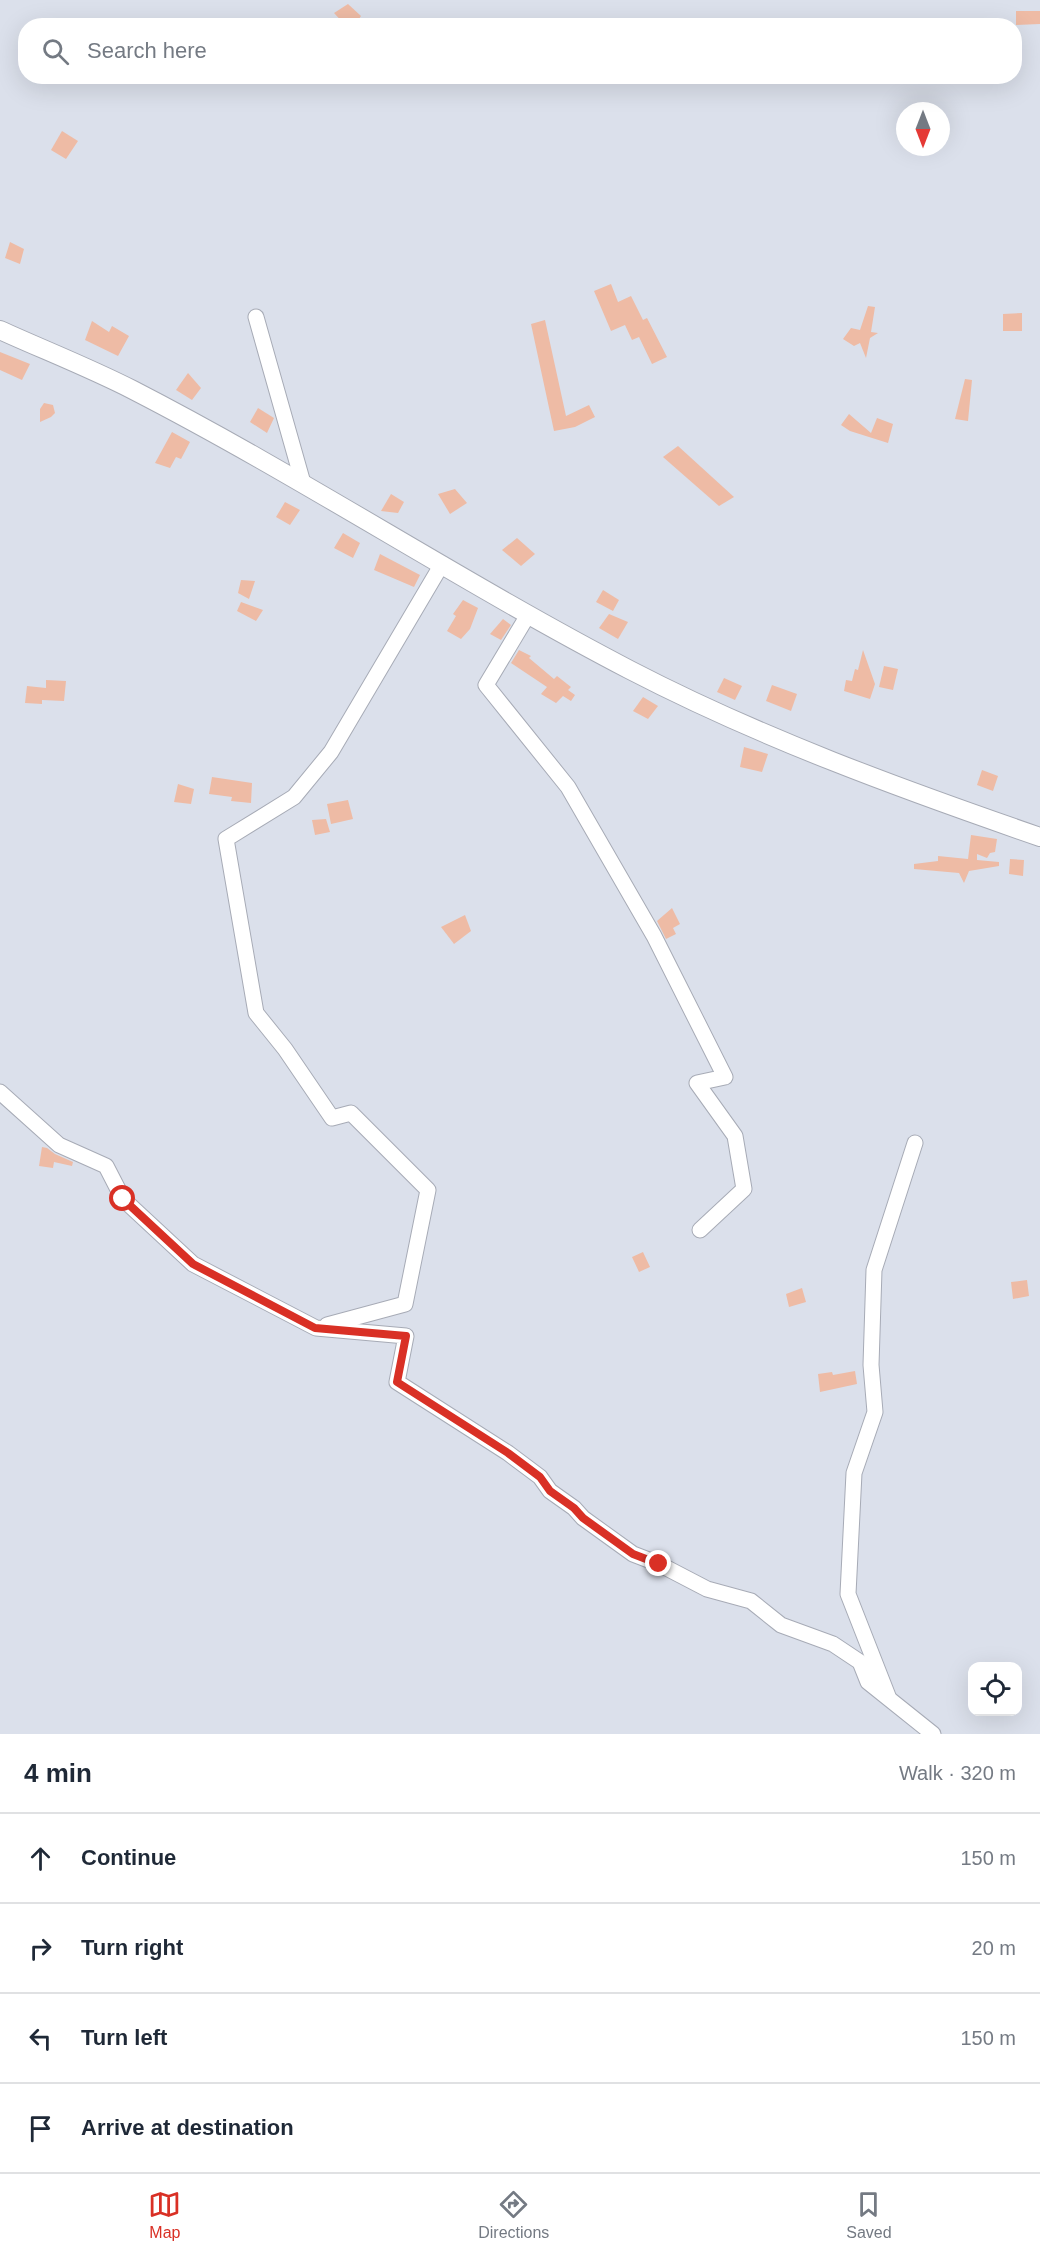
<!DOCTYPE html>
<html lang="en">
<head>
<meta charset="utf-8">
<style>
  :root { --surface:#fff; --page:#f2f2f3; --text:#1f2937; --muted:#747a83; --line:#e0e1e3; --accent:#d93025 }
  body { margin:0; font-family:Arial,sans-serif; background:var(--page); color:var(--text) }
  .controls { position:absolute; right:18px; bottom:18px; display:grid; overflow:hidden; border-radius:12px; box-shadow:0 6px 24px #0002 }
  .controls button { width:54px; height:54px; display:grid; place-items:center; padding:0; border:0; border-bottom:2px solid var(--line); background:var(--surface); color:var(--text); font:30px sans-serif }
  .compass { position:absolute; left:896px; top:102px; width:54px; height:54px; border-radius:50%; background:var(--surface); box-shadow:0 6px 24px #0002; rotate:180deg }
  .stop { position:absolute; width:18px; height:18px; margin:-14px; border:4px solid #d93025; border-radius:50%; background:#fff }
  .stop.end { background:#d93025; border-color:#fff; box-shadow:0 2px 6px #0008 }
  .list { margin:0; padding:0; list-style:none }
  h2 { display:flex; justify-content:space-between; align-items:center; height:78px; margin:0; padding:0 24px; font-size:26px }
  h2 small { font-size:20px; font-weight:400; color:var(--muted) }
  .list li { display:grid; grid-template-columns:39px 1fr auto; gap:18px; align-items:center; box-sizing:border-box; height:90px; padding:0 24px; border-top:2px solid var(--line) }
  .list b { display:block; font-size:22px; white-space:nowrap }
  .list em { font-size:20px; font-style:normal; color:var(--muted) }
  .icon { flex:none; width:33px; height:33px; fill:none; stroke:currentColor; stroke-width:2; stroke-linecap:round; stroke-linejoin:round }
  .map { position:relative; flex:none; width:1040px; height:1734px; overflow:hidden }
  .search { position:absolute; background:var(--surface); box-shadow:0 6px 24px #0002; left:18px; right:18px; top:18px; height:66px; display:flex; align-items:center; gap:15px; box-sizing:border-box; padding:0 21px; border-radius:24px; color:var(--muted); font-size:22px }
  .sheet { height:438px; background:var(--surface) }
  nav { display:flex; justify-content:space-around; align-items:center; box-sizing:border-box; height:84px; border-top:2px solid var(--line); background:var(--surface); font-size:16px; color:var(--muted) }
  nav a { display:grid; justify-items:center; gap:3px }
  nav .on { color:var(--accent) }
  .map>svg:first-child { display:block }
  .building { fill:#eebba5 }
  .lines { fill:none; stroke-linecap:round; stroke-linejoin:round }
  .minor-casing { stroke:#a7abb6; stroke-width:17 }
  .tertiary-casing { stroke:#a7abb6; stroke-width:20 }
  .minor { stroke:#fff; stroke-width:15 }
  .tertiary { stroke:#fff; stroke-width:18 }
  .route { stroke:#d93025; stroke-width:8 }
</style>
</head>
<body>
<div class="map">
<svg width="1040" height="1734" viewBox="0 0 1040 1734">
  <rect width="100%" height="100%" fill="#dbe0eb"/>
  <g class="building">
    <path d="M348 4 361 16 354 26H346L334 13Z"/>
    <path d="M1016 11H1040V24L1016 25Z"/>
    <path d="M62 131 78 141 66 159 51 150Z"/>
    <path d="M10 242 24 249 20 264 5 258Z"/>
    <path d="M611 284 618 302 631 296 643 320 647 318 667 357 652 364 639 337 632 340 625 325 611 331 594 291Z"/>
    <path d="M868 306 875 307 871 332 878 333 870 338 866 358 860 343 854 346 843 339 851 328 860 330Z"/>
    <path d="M1022 313V331H1003V314Z"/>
    <path d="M545 320 566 416 589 405 595 417 575 427 554 431 531 324Z"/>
    <path d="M92 321 109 332 112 326 129 336 118 356 85 340Z"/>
    <path d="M0 352 30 364 22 380 0 370Z"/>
    <path d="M188 373 201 388 192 400 176 390Z"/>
    <path d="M965 379 972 380 968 421 955 419Z"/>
    <path d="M44 403 53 405 55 413 51 417 40 422V409Z"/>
    <path d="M258 408 274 418 267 433 250 422Z"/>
    <path d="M849 414 871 433 877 418 893 424 888 443 850 431 841 425Z"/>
    <path d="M172 432 190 442 181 459 176 457 170 468 155 463Z"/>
    <path d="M678 446 734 497 719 506 663 457Z"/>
    <path d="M455 489 467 503 450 514 438 494Z"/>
    <path d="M391 494 404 502 398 513 381 511Z"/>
    <path d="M285 502 300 510 290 525 276 517Z"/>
    <path d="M343 533 360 543 353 558 334 548Z"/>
    <path d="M517 538 535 554 521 566 502 550Z"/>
    <path d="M380 554 420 575 414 587 374 570Z"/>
    <path d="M241 580 255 581 249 599 238 593Z"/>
    <path d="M603 590 619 600 613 611 596 602Z"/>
    <path d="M463 600 478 608 470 629 461 639 447 631 456 616 453 614Z"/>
    <path d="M241 602 263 610 256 621 237 611Z"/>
    <path d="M609 614 628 622 618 639 599 628Z"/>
    <path d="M503 619 511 625 501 640 490 634Z"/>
    <path d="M519 650 531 656 529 658 554 679 557 676 571 687 568 690 575 695 571 701 563 696 556 703 541 694 547 687 511 663Z"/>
    <path d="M863 650 875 684 870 699 844 691 846 680 852 681 855 669 858 670Z"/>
    <path d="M884 666 898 669 893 690 879 687Z"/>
    <path d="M724 678 742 686 735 700 717 692Z"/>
    <path d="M46 680 66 681 64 701 42 700V704L25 703 27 686 46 688Z"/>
    <path d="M772 685 797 694 791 711 766 701Z"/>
    <path d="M643 697 658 706 648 719 633 711Z"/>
    <path d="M744 747 768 754 762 772 740 767Z"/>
    <path d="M982 770 998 776 993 791 977 785Z"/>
    <path d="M212 777 252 783 251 803 231 801 232 797 209 794Z"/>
    <path d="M178 784 194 789 191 804 174 802Z"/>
    <path d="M348 800 353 819 331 824 327 804Z"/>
    <path d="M326 819 330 832 315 835 312 820Z"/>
    <path d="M971 835 997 839 995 852 990 853 987 858 977 854V860L999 862V866L969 871 964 883 959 873 914 869V864L938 861V856L968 859Z"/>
    <path d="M1010 859 1024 860 1023 876 1009 874Z"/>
    <path d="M672 908 680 924 673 928 676 934 666 939 657 921Z"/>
    <path d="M465 915 471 931 454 944 441 927Z"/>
    <path d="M42 1147 47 1148 55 1154 73 1162 72 1166 54 1162 53 1168 39 1166Z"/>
    <path d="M643 1252 650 1267 639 1272 632 1257Z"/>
    <path d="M1027 1280 1029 1296 1013 1299 1011 1282Z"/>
    <path d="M802 1288 806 1302 789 1307 786 1294Z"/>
    <path d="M855 1371 857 1384 820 1392 818 1374 832 1372 833 1375Z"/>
  </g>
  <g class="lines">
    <defs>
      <g id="minor">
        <path d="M256 317 303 483"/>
        <path d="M528 615 486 685 568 787 654 936 725 1077 697 1083 735 1136 744 1189 700 1230"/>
        <path d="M0 1092 59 1145 106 1166 123 1199 193 1264 316 1328 406 1336 397 1382 508 1453 540 1477 550 1491 574 1508 583 1518 633 1554 659 1564 707 1589 751 1601 781 1625 833 1644 860 1662 868 1682 933 1734"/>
        <path d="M327 1325 405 1304 428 1190 351 1113 332 1118 285 1049 256 1013 226 839 294 797 331 752 442 564"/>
        <path d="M888 1696 848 1594 854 1473 875 1412 871 1365 874 1270 915 1143"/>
      </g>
      <path id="tertiary" d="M0 330C44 350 90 368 133 390 302 477 461 582 630 670 761 738 901 789 1040 837"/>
    </defs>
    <use href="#minor" class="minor-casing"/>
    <use href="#tertiary" class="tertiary-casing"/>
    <use href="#minor" class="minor"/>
    <use href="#tertiary" class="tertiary"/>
  </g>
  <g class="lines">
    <path class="route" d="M123 1199 193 1264 315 1328 406 1336 397 1382 508 1453 540 1477 550 1491 574 1508 583 1518 633 1554 659 1564"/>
  </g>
</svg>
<div class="controls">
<button><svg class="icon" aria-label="locate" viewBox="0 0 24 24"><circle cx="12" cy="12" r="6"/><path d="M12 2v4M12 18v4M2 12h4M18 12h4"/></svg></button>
</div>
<svg class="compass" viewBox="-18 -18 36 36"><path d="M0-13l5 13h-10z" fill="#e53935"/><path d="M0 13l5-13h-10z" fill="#747a83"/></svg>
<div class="stop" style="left:123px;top:1199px"></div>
<div class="stop end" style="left:659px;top:1564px"></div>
<div class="search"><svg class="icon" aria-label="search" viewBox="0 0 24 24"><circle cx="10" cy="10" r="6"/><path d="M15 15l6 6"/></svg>Search here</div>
</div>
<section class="sheet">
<h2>4 min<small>Walk · 320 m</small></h2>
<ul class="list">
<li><svg class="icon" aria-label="ahead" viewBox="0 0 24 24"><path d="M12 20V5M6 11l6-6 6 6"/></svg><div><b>Continue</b></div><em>150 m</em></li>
<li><svg class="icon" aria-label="right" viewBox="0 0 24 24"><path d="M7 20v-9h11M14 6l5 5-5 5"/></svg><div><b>Turn right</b></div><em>20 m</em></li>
<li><svg class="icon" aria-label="left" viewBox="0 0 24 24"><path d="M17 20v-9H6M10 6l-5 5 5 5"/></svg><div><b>Turn left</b></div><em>150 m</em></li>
<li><svg class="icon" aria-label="arrive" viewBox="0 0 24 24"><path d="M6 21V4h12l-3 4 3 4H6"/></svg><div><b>Arrive at destination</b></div></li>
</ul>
</section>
<nav>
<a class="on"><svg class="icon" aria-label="map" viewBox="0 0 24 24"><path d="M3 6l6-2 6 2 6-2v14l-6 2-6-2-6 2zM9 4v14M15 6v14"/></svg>Map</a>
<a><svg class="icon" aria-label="directions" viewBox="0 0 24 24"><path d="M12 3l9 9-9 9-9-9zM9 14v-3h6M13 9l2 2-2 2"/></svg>Directions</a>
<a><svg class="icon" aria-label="saved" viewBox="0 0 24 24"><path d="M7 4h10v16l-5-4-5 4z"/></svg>Saved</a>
</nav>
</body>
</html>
